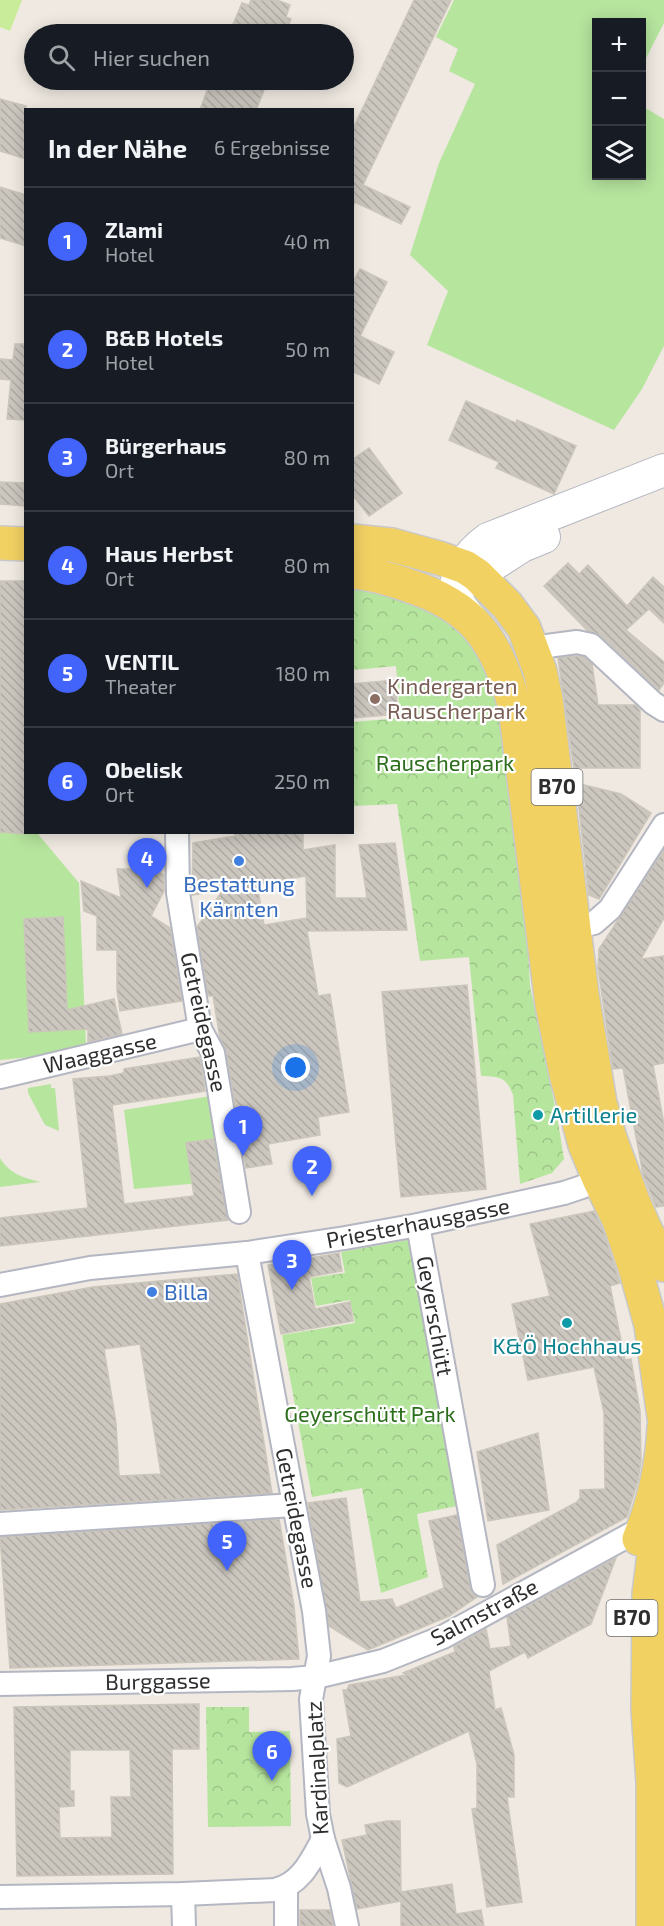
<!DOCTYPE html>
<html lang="de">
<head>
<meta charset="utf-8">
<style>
  :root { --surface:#171b24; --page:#242831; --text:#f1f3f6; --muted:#9ea1a6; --line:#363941; --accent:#4264fb }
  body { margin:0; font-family:"Exo 2",sans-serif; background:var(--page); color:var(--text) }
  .controls { position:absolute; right:18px; top:18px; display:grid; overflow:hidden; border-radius:0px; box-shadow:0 3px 15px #0003 }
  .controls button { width:54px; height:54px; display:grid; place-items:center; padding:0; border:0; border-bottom:2px solid var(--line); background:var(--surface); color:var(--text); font:30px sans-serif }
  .you { position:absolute; left:296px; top:1068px; width:21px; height:21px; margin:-15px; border:4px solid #fff; border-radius:50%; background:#1a73e8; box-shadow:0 0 0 9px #1a73e833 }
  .badge { display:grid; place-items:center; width:39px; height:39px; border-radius:50%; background:var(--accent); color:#fff; font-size:20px; font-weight:700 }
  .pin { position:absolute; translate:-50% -50px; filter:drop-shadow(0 2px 3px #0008) }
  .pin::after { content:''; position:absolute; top:32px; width:21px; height:18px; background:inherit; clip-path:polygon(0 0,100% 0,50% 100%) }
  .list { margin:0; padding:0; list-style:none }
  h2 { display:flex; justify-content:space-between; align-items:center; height:78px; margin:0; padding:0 24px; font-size:26px }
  h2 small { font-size:20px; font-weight:400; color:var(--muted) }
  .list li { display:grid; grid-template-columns:39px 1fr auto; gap:18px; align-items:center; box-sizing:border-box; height:108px; padding:0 24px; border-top:2px solid var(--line) }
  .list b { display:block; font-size:22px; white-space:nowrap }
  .list p { margin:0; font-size:20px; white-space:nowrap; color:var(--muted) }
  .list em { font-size:20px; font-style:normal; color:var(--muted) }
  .icon { flex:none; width:33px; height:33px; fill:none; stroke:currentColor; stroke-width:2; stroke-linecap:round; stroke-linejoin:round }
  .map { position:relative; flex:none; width:664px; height:1926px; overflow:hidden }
  .search { position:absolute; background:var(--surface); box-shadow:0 3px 15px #0003; left:24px; top:24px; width:330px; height:66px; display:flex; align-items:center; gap:15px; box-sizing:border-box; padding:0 21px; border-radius:33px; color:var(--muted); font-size:22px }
  .panel { position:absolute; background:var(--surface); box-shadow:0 3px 15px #0003; left:24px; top:108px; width:330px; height:726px; border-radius:0px }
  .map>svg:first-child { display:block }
  .grass { fill:#b6e59e }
  .park { fill:url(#park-crowns) }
  .pitch { fill:#c9ec9a }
  .building { fill:url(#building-back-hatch); stroke:#cbc5ba; stroke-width:1.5; fill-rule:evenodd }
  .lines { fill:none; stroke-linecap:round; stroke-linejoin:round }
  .street-casing { stroke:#b4b7c1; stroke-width:26 }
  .secondary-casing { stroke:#b4b7c1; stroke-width:34 }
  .primary-casing { stroke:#c9c9c9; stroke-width:36 }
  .street { stroke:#fff; stroke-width:22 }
  .secondary { stroke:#fff; stroke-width:32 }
  .primary { stroke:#f2d163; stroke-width:33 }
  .education-dot { fill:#8d6e63; stroke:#fff; stroke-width:2 }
  .shop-dot { fill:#3f7fe0; stroke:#fff; stroke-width:2 }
  .culture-dot { fill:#0f9aa8; stroke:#fff; stroke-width:2 }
  .labels { text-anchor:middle; stroke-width:4.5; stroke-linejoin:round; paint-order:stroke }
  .shield { fill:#fff; stroke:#6d6d6d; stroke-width:1.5 }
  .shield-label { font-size:21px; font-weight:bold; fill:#2e2e2e }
  .education-label { font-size:22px; fill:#785e54; stroke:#fff; text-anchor:start }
  .park-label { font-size:22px; fill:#2c6e1b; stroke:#fff }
  .shop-label { font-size:22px; fill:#366cbe; stroke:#fff }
  .street-label { font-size:22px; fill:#2e2e2e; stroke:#fff }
  .culture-label { font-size:22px; fill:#0d838f; stroke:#fff; text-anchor:start }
</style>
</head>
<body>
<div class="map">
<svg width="664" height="1926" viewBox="0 0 664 1926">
  <defs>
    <pattern id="park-crowns" width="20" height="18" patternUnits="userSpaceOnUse" patternTransform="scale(1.5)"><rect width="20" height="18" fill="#b6e59e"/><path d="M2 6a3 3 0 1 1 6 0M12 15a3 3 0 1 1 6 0" fill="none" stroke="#9dc588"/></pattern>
    <pattern id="building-back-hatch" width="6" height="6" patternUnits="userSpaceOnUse" patternTransform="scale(1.5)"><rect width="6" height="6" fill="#cbc7bf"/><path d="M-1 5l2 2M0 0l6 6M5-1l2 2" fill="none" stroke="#afaba4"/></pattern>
  </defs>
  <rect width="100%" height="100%" fill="#efe9e1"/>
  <g class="grass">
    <path d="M454 0H664V23L642 66V22H596V176H642V106L664 119V346L642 389 614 430 427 345 448 291 410 255 439 163 475 84 449 71 458 49 436 37Z"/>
    <path d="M0 832 38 834 79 883 86 1044 31 1057 0 1060Z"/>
    <path d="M51 1084V1088H55L59 1131 45 1125 28 1093V1088Z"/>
    <path d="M211 1096 223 1181 134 1189 124 1110Z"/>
    <path d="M0 1158C10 1174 22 1177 40 1182L0 1187Z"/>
  </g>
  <g class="park">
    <path d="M353 585 428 602 463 631 488 669 500 704 524 881 530 986 557 1116 564 1159 552 1173 520 1184 513 1095C506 1076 499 1077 481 1076L469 957 420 961 397 804 353 806V722L400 718 396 666 353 670Z"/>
    <path d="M408 1240 462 1505 417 1514 428 1577 381 1593 362 1488 312 1497 282 1335 355 1323 350 1300 316 1306 311 1278 345 1273 341 1252Z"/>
    <path d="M206 1707H249V1732L290 1731 291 1826 208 1827Z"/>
  </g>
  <path class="pitch" d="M0 0H22L10 31 0 27Z"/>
  <g class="building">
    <path d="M251 0H277L290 5 286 17 291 19 285 34H229L242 3 249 5Z"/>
    <path d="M414 0H451L363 185 410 207 401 224 355 202 352 208V131Z"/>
    <path d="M211 80H268L256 110H200Z"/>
    <path d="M0 99 26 106V159L0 151Z"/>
    <path d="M0 187 26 195V246L0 238Z"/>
    <path d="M360 269 387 282 360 336 394 352 379 384 352 371V284Z"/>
    <path d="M15 344H26V420L7 419 11 380 0 379V359L13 360Z"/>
    <path d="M466 401 516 423 517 420 576 446 554 494 496 468 499 462 449 440Z"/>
    <path d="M369 448 402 493 369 516 352 494V460Z"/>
    <path d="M0 482 26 483V506L0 504Z"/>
    <path d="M568 563 579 574 588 565 627 606 653 577 664 587V623L649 609 626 630 664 662V683L659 690 600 635 587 630 544 586Z"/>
    <path d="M0 581H26V834L0 832Z"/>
    <path d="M576 656 585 657 592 664 598 705H635L640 710V768H574L558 658Z"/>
    <path d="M395 680 398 714 352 718V684Z"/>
    <path d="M576 783 621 794 651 813 599 899 589 895Z"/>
    <path d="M235 832H303V850L335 845V898H367L359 845 395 843 407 930 307 931 318 996 330 994 349 1112 318 1117 320 1135 268 1144 272 1164 246 1168 226 1051 220 1038 213 996H208L197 927 223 890 192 895 193 843 235 836ZM306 876 307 918 264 925 257 884Z"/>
    <path d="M664 850V918L641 959 664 956V1063L653 1065 664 1124V1206L656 1207 643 1174 623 1068 613 1069 598 968 599 949Z"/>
    <path d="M117 869H151L164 875V891L151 916 170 928 182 1001 120 1011 117 990V950H97V916L84 911 81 881 121 898Z"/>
    <path d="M63 917 67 1010 114 999 122 1034 88 1042V1029L29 1032 24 919Z"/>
    <path d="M467 985 486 1189 401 1197 382 992Z"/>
    <path d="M200 1057 205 1091 112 1105 124 1204 194 1196 186 1143 213 1139 226 1214 228 1220 0 1246V1218L88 1208 73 1079 109 1076 124 1073V1069Z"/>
    <path d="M594 1211 602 1227 620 1283 610 1286 625 1360 631 1359 640 1411 641 1462 638 1480 627 1517 503 1584 497 1545 577 1502 580 1498V1490L605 1489 604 1413 594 1367 528 1380 512 1304 550 1296 530 1224Z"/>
    <path d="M339 1253 342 1271 309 1277 315 1309 350 1302 353 1321 281 1334 268 1265Z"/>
    <path d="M237 1274 272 1493 0 1510V1304L93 1287ZM140 1344 161 1474 119 1476 116 1423 104 1349Z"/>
    <path d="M538 1433 549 1510 488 1521 477 1452Z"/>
    <path d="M346 1498 360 1602 392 1599 396 1608 444 1588 429 1521 457 1515 470 1587 472 1593 477 1597 449 1616 368 1650 329 1626 308 1503Z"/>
    <path d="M279 1519 294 1606 299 1659 10 1668 0 1537Z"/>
    <path d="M616 1558 591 1624 528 1658 525 1652 489 1671 495 1710 501 1708 514 1755V1797H507L522 1902 487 1907 472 1809 477 1808V1764L469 1731 347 1787 339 1783 337 1739 351 1736 343 1690H347L349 1685 406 1675 403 1673 455 1652 454 1647 486 1629 490 1649 511 1646 507 1617Z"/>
    <path d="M199 1704V1749H172L173 1874 17 1876 14 1707ZM70 1750H130L131 1797H111L112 1837 60 1838 59 1807 74 1806V1791H70Z"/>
    <path d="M387 1821H400L401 1892 452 1884 456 1914 481 1910 484 1926H401V1901L357 1909 342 1840 367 1835 365 1825Z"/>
    <path d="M300 1910H330L333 1926H300Z"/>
  </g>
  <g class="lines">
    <defs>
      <g id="street">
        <path d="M532 648 577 642 591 645 653 703 664 710"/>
        <path d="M177 832 178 893 200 1029 213 1053 239 1212"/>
        <path d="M574 928 594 923 610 909 664 825"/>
        <path d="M0 1077 200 1029"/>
        <path d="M418 1225 483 1585"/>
        <path d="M247 1253 314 1611 319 1656 311 1699 318 1814 323 1839 339 1888 347 1926"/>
        <path d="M0 1285 90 1268 247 1253 345 1238 418 1225 564 1193 582 1187 610 1173"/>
        <path d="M0 1524 294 1505"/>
        <path d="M0 1684 292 1679 316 1677 383 1661 443 1637 644 1527"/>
        <path d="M286 1887V1926"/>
        <path d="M183 1894 184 1926"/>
        <path d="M0 1897 183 1894 275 1890C301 1884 311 1861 323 1839"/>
      </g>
      <g id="secondary">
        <path d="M477 575 522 546 544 537"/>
        <path d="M470 618C466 613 461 608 459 603 448 578 470 552 488 539L664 470"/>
      </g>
      <g id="primary">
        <path d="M352 541 392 545 439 558 465 567 477 575 507 605 524 628 540 671 546 699 582 994 600 1103 610 1138 633 1201 645 1229 664 1265"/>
        <path d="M0 543 26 544"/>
        <path d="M352 572C371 573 390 579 407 585 476 607 496 641 515 707L552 1005 566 1074 585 1145 599 1179 619 1220 636 1271 651 1325 664 1417"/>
        <path d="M639 1539C654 1503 662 1466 664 1427"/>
        <path d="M653 1926V1782L648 1710 649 1594 654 1554 664 1518"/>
      </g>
    </defs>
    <use href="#street" class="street-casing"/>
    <use href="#secondary" class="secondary-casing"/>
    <use href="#primary" class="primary-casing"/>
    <use href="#street" class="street"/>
    <use href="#secondary" class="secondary"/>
    <use href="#primary" class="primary"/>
  </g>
  <circle class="education-dot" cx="375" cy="699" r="6"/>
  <g class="shop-dot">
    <circle cx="239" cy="861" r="6"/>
    <circle cx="152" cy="1292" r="6"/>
  </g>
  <g class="culture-dot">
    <circle cx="538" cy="1115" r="6"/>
    <circle cx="567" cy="1323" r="6"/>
  </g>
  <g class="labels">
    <g class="shield">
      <rect x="531.5" y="769" width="51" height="36" rx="4.5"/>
      <rect x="606.5" y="1600" width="51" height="36" rx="4.5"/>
    </g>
    <g class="shield-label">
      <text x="557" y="794">B70</text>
      <text x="632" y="1625">B70</text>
    </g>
    <g class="education-label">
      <text x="387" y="694">Kindergarten<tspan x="387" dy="25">Rauscherpark</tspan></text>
    </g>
    <g class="park-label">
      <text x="445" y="771">Rauscherpark</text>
      <text x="370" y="1422">Geyerschütt Park</text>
    </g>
    <g class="shop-label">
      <text x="239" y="892">Bestattung<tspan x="239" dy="25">Kärnten</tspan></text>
      <text x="164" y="1300" text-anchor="start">Billa</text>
    </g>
    <g class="street-label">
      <text transform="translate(204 1022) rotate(77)" y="8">Getreidegasse</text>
      <text transform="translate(100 1053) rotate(-13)" y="8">Waaggasse</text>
      <text transform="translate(418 1223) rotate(-11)" y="8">Priesterhausgasse</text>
      <text transform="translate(435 1316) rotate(80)" y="8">Geyerschütt</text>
      <text transform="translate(297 1518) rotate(79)" y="8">Getreidegasse</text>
      <text transform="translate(484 1612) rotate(-28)" y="8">Salmstraße</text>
      <text transform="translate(158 1681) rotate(-1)" y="8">Burggasse</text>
      <text transform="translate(317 1768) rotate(-93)" y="8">Kardinalplatz</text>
    </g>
    <g class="culture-label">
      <text x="550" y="1123">Artillerie</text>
      <text x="567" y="1354" text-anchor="middle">K&amp;Ö Hochhaus</text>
    </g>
  </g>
</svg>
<div class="controls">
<button>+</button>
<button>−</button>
<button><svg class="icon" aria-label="layers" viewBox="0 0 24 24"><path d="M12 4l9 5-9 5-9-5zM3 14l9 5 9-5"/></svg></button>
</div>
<div class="you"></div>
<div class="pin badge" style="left:243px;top:1156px">1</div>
<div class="pin badge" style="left:312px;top:1196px">2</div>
<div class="pin badge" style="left:292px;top:1290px">3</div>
<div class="pin badge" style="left:147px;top:888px">4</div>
<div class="pin badge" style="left:227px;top:1571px">5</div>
<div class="pin badge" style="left:272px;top:1781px">6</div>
<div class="search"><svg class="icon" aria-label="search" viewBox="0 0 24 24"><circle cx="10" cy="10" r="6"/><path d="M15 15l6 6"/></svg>Hier suchen</div>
<section class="panel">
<h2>In der Nähe<small>6 Ergebnisse</small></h2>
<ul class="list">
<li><span class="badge">1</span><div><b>Zlami</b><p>Hotel</p></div><em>40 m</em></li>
<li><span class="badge">2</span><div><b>B&amp;B Hotels</b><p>Hotel</p></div><em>50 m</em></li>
<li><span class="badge">3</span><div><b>Bürgerhaus</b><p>Ort</p></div><em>80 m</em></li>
<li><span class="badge">4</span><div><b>Haus Herbst</b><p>Ort</p></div><em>80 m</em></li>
<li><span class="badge">5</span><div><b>VENTIL</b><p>Theater</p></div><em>180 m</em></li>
<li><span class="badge">6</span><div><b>Obelisk</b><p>Ort</p></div><em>250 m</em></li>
</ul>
</section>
</div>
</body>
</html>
